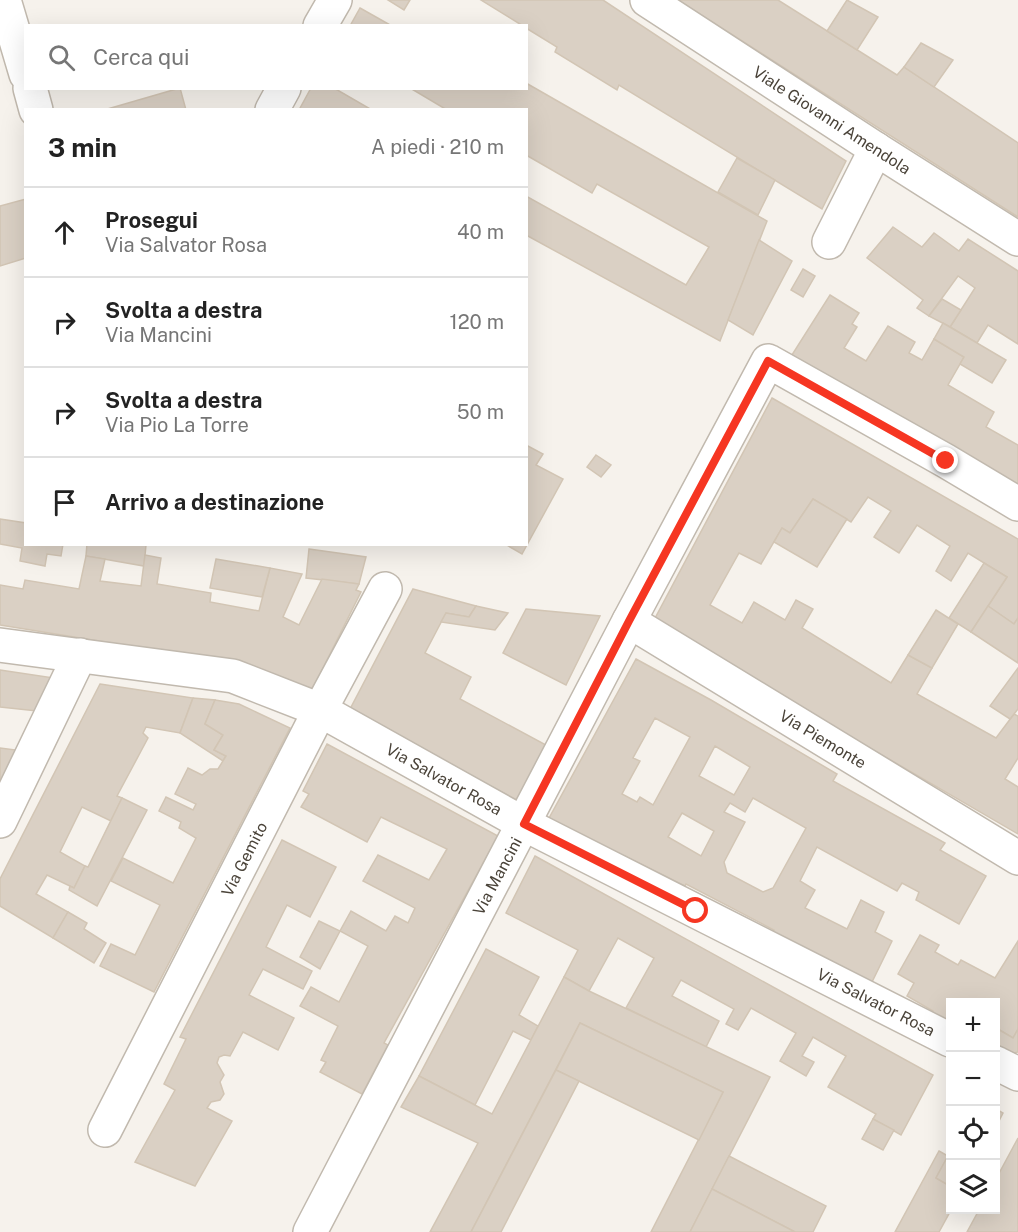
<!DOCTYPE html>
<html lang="it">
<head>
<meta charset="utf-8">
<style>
  :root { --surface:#fff; --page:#f2f2f2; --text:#222; --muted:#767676; --line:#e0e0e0 }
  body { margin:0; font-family:"Public Sans",sans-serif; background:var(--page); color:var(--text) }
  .controls { position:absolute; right:18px; bottom:18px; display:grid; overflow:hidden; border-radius:0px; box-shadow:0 6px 24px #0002 }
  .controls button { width:54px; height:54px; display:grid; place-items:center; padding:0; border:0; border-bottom:2px solid var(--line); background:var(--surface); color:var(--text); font:30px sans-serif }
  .stop { position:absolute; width:18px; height:18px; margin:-14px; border:4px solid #f63622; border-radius:50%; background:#fff }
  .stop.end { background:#f63622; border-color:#fff; box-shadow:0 2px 6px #0008 }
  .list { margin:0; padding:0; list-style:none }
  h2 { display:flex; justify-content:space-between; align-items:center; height:78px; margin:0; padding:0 24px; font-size:26px }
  h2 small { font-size:20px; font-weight:400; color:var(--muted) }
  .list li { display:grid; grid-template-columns:39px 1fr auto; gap:18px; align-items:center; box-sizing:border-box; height:90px; padding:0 24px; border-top:2px solid var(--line) }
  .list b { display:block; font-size:22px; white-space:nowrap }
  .list p { margin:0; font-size:20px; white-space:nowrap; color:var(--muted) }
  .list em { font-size:20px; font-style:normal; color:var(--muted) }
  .icon { flex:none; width:33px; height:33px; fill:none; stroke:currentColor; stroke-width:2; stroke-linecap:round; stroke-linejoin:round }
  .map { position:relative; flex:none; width:1018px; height:1232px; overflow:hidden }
  .search { position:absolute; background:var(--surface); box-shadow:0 6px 24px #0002; left:24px; top:24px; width:504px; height:66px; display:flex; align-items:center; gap:15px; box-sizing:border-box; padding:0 21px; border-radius:0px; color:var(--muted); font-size:22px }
  .panel { position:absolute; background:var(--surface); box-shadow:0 6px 24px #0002; left:24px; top:108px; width:504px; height:438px; border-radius:0px }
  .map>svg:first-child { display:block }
  .building { fill:#dad0c4; stroke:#d2c5b4; stroke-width:1.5; fill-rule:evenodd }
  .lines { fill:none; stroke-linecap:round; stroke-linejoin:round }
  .minor-casing { stroke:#c1b9ae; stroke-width:36 }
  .minor { stroke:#fff; stroke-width:33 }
  .route { stroke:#f63622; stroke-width:8 }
  .labels { text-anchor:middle; stroke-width:5; stroke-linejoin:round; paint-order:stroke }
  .street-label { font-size:16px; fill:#4a4339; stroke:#fff }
</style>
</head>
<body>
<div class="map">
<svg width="1018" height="1232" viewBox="0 0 1018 1232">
  <rect width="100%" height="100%" fill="#f6f2ec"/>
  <g class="building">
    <path d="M388 0H410L404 10Z"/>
    <path d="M481 0H603L846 161 822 209 619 85 617 90 555 52 557 47 526 28V26H523Z"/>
    <path d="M678 0H778L897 75 904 67 1018 143V217Z"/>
    <path d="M847 0 878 17 857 50 827 31Z"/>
    <path d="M360 8 392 26H350Z"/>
    <path d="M921 43 953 60 934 87 904 67Z"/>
    <path d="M526 83 767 221 720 341 526 235V196L686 285 709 247 597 184 592 193 526 155V110H447L410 88H526Z"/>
    <path d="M180 88 186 110H104Z"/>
    <path d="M311 88H334L372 110H299Z"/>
    <path d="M737 158 775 180 758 215 718 192Z"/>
    <path d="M26 199V258L0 266V206Z"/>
    <path d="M893 227 922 247 934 233 959 251 968 239 1018 271V344L988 325 977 343 950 327 975 288 958 276 929 316 917 308 923 300 867 258Z"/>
    <path d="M759 240 792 261 753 335 728 320Z"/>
    <path d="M803 269 815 276 803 297 791 290Z"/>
    <path d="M830 295 859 313 852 324 857 327 844 348 866 361 888 326 915 342 909 353 922 360 934 339 964 357 948 385 994 412 986 427 1018 445V489L790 358Z"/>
    <path d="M942 299 961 310 950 327 929 316Z"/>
    <path d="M943 323 1006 360 992 383 960 364 964 357 934 339Z"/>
    <path d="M772 398 1018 539V618L1014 624 988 606 1007 577 968 553 951 581 936 571 950 546 917 525 899 553 874 537 891 511 868 497 851 522 813 499 790 533 782 528 761 564 739 553 710 605 742 623 754 602 785 620 796 600 813 609 802 628 891 683 908 655 932 668 917 694 996 738 1014 714 1018 716V758L1005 779 1018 787V834L653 622Z"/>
    <path d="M526 445 543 454 536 465 563 479 522 554 505 544H526Z"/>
    <path d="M596 455 611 465 601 477 587 467Z"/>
    <path d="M813 499 847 519 817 567 774 542 782 528 790 533Z"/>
    <path d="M0 519 26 523V544H63L61 556 47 554 45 566 20 561 22 548 0 544Z"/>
    <path d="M87 544 146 545 144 566 86 556Z"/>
    <path d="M309 549 366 557 359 584 306 578Z"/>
    <path d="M145 555 161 558 157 584 211 593 210 602 259 611 270 568 302 574 283 617 299 625 322 579 359 584 356 590 361 592 310 694 253 666 0 625V585L23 589 25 580 79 589 86 556 105 559 100 581 141 586Z"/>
    <path d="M216 559 270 568 262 597 210 588Z"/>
    <path d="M984 563 1007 577 971 632 949 618Z"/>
    <path d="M413 589 476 606 469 617 446 613 425 653 471 677 460 699 546 745 517 800 349 711Z"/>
    <path d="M476 606 508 613 495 630 441 622 446 613 469 617Z"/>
    <path d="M988 606 1014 624 1018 618V663L971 632Z"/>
    <path d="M526 609 600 616 566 685 503 653Z"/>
    <path d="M936 610 958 624 932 668 908 655Z"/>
    <path d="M636 659 711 700 837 774 833 781 945 843 940 850 986 876 959 924 916 900 919 892 902 883 897 891 817 847 800 881 815 890 805 908 847 929 861 900 884 912 875 932 892 941 872 982 773 933 774 930 686 884 685 886 625 856 623 860 548 820ZM655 718 690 737 653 805 640 797 637 802 622 794 640 761 633 758ZM715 746 750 767 734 795 699 776ZM753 798 806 828 773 888 763 892 727 873 724 862 745 822 724 812 730 803 745 812ZM682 813 714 831 701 856 668 837Z"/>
    <path d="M1018 668V709L1010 719 990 706Z"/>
    <path d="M0 670 54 678 37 711 0 707Z"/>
    <path d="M100 684 193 698 180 733 146 727 143 733 148 738 117 796 122 798 111 821 82 807 60 852 85 866 74 888 47 875 36 894 68 912 53 938 0 906V879Z"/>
    <path d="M193 698 215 700 205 724 223 735 214 750 226 756 223 761 180 733Z"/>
    <path d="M215 700 239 704 290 728 154 992 100 966 111 944 135 955 160 905 111 881 123 858 173 883 196 838 179 828 181 822 159 811 166 797 193 810 196 804 175 794 188 768 202 775 210 769H218L226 756 214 750 223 735 205 724Z"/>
    <path d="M327 744 498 836 384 1043 388 1045 362 1094 320 1072 326 1062 321 1060 338 1026 300 1006 311 987 339 1002 368 946 340 931 351 911 386 931 395 916 408 923 415 908 363 881 378 855 429 880 447 849 381 817 367 842 301 807 309 794 303 791Z"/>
    <path d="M0 748 16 750 1 781H0Z"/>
    <path d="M122 798 147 810 97 906 69 890 70 886 74 888 85 866 88 867Z"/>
    <path d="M282 840 336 867 310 917 287 905 266 947 312 971 303 989 263 969 249 995 294 1018 278 1050 243 1032 230 1056 224 1055 219 1057 217 1063 224 1075 220 1082 224 1094 220 1100 211 1102 207 1108 232 1121 195 1186 135 1162 175 1090 164 1084 186 1039 180 1037Z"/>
    <path d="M535 856 933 1075 901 1135 873 1119 876 1114 828 1087 846 1056 813 1037 802 1056 814 1062 806 1076 780 1061 796 1033 751 1008 738 1030 726 1024 734 1009 681 980 672 996 719 1021 706 1047 626 1008 654 958 618 938 589 991 564 977 578 950 506 913Z"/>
    <path d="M68 912 87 923 84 929 106 943 94 963 53 938Z"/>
    <path d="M319 921 340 931 320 969 300 957Z"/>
    <path d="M920 935 939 945 935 952 958 965 961 960 995 978 1018 941V1029L1013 1038 996 1028V1002H950V1022L932 1013 933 1011 907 996 914 983 898 974Z"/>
    <path d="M486 949 539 977 519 1015 538 1026 531 1040 513 1031 475 1105 419 1076Z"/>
    <path d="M564 977 589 991 770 1077 690 1232H651L723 1092 580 1023 471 1232H430L478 1143 401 1107 419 1076 492 1114Z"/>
    <path d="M580 1023 723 1092 699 1140 556 1070Z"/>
    <path d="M996 1028 1013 1038 1018 1029V1052L1014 1053 996 1044Z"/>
    <path d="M556 1070 579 1081 501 1232H471Z"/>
    <path d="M996 1109 1003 1113 996 1127Z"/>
    <path d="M873 1119 894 1130 883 1150 862 1139Z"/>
    <path d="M1018 1138V1232H967L979 1210H996V1179Z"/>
    <path d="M939 1151 948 1156 936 1178 950 1186 951 1210 939 1232H895Z"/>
    <path d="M950 1152V1186L936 1178Z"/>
    <path d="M729 1156 826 1206 813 1232H795L712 1189Z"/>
    <path d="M712 1189 795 1232H690Z"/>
  </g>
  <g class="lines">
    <defs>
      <g id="minor">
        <path d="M4 0 26 74"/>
        <path d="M647 0 876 149 1018 239"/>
        <path d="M320 26 335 0"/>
        <path d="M30 88 36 110"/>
        <path d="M272 110 284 88"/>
        <path d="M829 242 876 149"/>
        <path d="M629 621 1018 858"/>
        <path d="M0 645 233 676 320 710 524 824 950 1040"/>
        <path d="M0 821 80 655"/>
        <path d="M996 1063 1018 1074"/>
        <path d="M105 1130 320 710 385 589"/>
        <path d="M310 1232 629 621 768 361 946 461 1018 504"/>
      </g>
    </defs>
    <use href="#minor" class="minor-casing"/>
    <use href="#minor" class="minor"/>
  </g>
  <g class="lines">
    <path class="route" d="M696 911 524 824 629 621 768 361 946 461"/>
  </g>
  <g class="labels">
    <g class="street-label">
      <text transform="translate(832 120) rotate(33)" y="6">Viale Giovanni Amendola</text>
      <text transform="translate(823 739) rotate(31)" y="6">Via Piemonte</text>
      <text transform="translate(444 779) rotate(29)" y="6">Via Salvator Rosa</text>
      <text transform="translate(244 859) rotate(-63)" y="6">Via Gemito</text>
      <text transform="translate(497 876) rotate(-62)" y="6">Via Mancini</text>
      <text transform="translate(876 1002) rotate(27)" y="6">Via Salvator Rosa</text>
    </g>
  </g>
</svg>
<div class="controls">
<button>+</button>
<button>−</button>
<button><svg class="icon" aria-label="locate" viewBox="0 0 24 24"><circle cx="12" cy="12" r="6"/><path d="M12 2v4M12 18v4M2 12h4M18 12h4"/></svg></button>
<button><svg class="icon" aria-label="layers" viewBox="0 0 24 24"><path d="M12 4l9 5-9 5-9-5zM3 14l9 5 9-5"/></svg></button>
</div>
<div class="stop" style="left:696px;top:911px"></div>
<div class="stop end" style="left:946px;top:461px"></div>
<div class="search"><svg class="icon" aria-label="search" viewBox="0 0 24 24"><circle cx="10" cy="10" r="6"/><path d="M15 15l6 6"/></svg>Cerca qui</div>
<section class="panel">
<h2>3 min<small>A piedi · 210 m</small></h2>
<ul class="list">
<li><svg class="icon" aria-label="ahead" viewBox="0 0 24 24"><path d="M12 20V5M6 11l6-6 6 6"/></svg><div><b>Prosegui</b><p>Via Salvator Rosa</p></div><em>40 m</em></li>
<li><svg class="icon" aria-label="right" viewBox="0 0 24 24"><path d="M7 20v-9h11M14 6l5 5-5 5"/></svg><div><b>Svolta a destra</b><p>Via Mancini</p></div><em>120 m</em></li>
<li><svg class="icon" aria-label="right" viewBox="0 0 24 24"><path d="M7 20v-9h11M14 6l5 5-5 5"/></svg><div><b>Svolta a destra</b><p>Via Pio La Torre</p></div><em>50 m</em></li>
<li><svg class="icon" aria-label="arrive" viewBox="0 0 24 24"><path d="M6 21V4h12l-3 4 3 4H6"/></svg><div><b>Arrivo a destinazione</b></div></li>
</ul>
</section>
</div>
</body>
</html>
